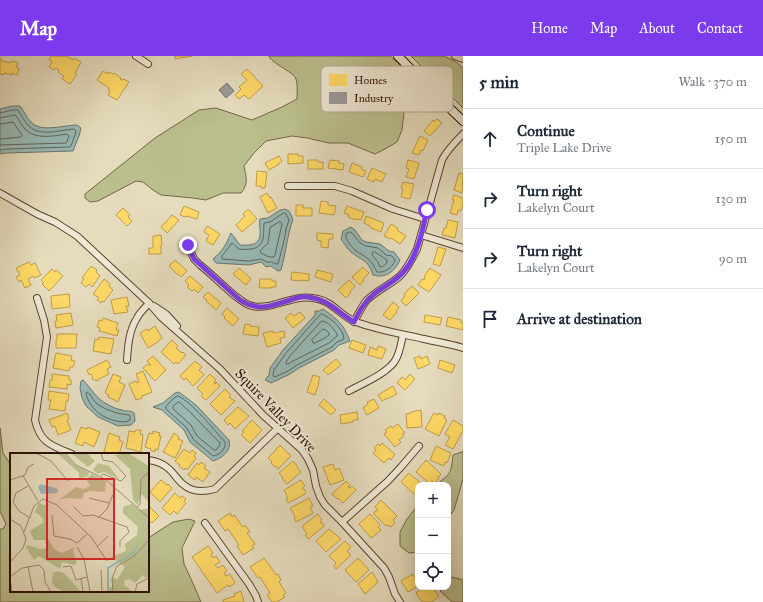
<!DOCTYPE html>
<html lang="en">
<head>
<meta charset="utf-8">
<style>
  :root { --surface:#fff; --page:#f2f2f3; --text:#1f2937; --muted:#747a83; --line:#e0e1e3; --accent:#7c3aed }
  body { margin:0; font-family:"IM FELL Great Primer",serif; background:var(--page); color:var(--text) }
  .controls { position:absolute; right:12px; bottom:12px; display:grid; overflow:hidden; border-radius:8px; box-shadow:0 4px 16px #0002 }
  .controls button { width:36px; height:36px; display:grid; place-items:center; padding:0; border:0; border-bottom:1px solid var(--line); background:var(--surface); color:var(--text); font:20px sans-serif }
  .stop { position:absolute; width:12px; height:12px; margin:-9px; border:3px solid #7c3aed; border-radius:50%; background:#fff }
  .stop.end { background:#7c3aed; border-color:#fff; box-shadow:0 1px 4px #0008 }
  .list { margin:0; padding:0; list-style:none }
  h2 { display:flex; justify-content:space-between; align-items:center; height:52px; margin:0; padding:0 16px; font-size:17px }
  h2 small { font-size:13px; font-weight:400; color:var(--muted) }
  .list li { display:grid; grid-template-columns:26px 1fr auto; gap:12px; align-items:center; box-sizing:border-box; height:60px; padding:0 16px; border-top:1px solid var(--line) }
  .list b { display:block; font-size:15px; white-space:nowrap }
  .list p { margin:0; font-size:13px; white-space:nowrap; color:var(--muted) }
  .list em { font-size:13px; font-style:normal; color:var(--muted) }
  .icon { flex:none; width:22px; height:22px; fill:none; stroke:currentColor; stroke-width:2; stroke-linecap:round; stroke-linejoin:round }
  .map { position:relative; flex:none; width:463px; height:546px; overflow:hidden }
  header { display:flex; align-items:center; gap:24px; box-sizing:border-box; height:56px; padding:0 20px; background:var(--accent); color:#fff }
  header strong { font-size:19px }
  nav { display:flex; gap:22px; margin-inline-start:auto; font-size:14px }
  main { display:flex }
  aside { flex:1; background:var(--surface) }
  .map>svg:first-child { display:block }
  .green { fill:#bbbe8d; stroke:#746648 }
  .water { fill:#97bab6; stroke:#6c766e }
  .homes { fill:#ffd966; stroke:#c09c48 }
  .industry { fill:#999; stroke:#78706c }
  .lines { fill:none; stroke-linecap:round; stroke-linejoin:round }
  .shore { stroke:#62645c; stroke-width:1 }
  .street-casing { stroke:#5a4231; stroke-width:8 }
  .secondary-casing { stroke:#2c0f02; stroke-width:10 }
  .street { stroke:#eee8d4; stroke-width:6 }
  .secondary { stroke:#eee8d4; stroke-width:8 }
  .route { stroke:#7c3aed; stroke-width:5 }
  .labels { text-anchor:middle; stroke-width:4; stroke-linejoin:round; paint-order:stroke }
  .street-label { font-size:14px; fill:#2c0f02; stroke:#eee8d4 }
  .inset-river { fill:none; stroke:#97bab6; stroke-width:2 }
  .inset-road { fill:none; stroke:#9b8a72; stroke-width:1 }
  .view { fill:#d62828; fill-opacity:0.15; stroke:#d62828; stroke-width:2 }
  .inset-edge { fill:none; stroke:#2c0f02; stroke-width:2 }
  .key { fill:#eee8d4; stroke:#b4a795; stroke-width:1 }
  .key-label { font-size:11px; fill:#2c0f02 }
</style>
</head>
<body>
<header>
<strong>Map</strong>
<nav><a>Home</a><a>Map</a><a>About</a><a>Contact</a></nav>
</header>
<main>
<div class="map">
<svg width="463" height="546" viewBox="0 0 463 546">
  <rect width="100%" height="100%" fill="#e5dcbd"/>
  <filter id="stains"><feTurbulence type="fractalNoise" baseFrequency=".005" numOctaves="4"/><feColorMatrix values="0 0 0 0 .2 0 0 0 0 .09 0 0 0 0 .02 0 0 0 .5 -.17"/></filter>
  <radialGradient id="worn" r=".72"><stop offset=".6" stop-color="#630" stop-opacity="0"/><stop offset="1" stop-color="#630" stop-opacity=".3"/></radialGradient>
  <g class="green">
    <path d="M269 0H390L405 13 411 23 409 34 404 45V57L402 74 397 86 385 93 375 98 348 87H329L307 82 292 80 266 85 254 97 244 110C246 121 249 128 241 137H223L206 144 193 142 161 139 153 134 143 126 136 125 98 145 90 146 85 142V138L155 82 199 54 216 52 252 64 282 51 297 43C297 37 298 29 296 23 294 16 276 10 269 1Z"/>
    <path d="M411 0H444L456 6 463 12V52Z"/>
    <path d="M0 372 3 397 11 409V535H148V482L173 466 189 463 195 465 182 492 184 508 191 523 201 546H0V473H3L6 468 0 455Z"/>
    <path d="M463 395V423L454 454 448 462V429H436C451 417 451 418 453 399L462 396Z"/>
    <path d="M418 449V496L409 497 400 490V476L407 463Z"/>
    <path d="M452 521 463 524V546H452L440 535 444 531H448V526Z"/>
  </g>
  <g class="water">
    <path d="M12 50H20C24 55 27 62 31 66 41 77 64 69 77 69L81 72 79 80 73 95 7 97 0 98V53Z"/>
    <path d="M285 153 289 155 293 163C287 180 286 197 281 214L278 215 271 210 266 211 261 206 249 209 216 207 213 203C222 196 227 187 231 177L240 189C253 190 262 188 260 173 260 169 259 167 260 163L268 162 280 154Z"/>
    <path d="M351 171 355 174 362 184 366 186 380 188 389 195 394 196 400 204C395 215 386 223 373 219 367 202 363 206 351 196 347 193 344 187 341 183L343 175Z"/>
    <path d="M323 253C338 264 343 267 350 285L339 289 334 294 299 312 290 318 271 327 265 324 269 319 270 312 283 294 315 259V255H319Z"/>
    <path d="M83 324C92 333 96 343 107 348 112 351 117 353 122 354 127 356 130 354 134 357L135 365 131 369 118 370 98 361 86 350 82 342 80 332 81 325Z"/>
    <path d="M179 336 196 349 229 384C232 395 222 402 213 405L190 386 184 374 162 354 153 351 163 347 175 337Z"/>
  </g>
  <g class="homes">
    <path d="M51 0H66L73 4 74 2 81 6 75 17 77 18 70 28 62 23 64 20 58 16 59 14 56 12 54 14 49 11 52 6 49 4Z"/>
    <path d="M175 0H192L175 3Z"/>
    <path d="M0 1 2 5 11 7 12 5 18 7 16 11 19 12 17 19 12 17V19L4 17V19L0 18Z"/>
    <path d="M247 13 263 30 249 43 244 39 239 43 235 39 241 33 239 31 247 24 241 18Z"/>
    <path d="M103 15 108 18 109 16 113 18 114 17 121 22 120 23 122 24 124 23 129 26 117 44 108 39 110 35 108 34 109 32 97 24Z"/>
    <path d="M437 63 442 67 430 80 424 75 433 64 434 66Z"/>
    <path d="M420 80 428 84 423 95 421 94 419 99 412 97Z"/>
    <path d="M288 98H298V100H303V107L288 108Z"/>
    <path d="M279 100 282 105 278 108V109L269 114 265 107Z"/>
    <path d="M308 104H318V106H323V113H308Z"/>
    <path d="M330 104 339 105V107L344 108 343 114 328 112Z"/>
    <path d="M408 104 419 107 414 123 406 121 409 113 406 112Z"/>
    <path d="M352 107 362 111 361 113 366 115 363 121 349 116Z"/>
    <path d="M372 112 386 118 382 126 375 123 374 126 367 123Z"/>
    <path d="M257 115 267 116 265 132H261V130H256Z"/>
    <path d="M459 117 463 118 462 137 454 134Z"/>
    <path d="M403 126 414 128 410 143 401 141 403 133 401 132Z"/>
    <path d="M267 137 270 142 271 141 277 152 268 157 260 141Z"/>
    <path d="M454 139 463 142V148L461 155 458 154 457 159 450 157 454 144H452Z"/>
    <path d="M321 145 328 146V149L336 150 334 159 319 157Z"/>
    <path d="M296 149H303V152H312V160H296Z"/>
    <path d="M184 150 199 156 197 163 186 160 185 161 180 159Z"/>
    <path d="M347 150 364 156 361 164 357 163 356 164 348 161 349 159 344 157Z"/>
    <path d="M123 152 130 159 128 161 132 165 127 170 116 159Z"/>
    <path d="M248 153 257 163 242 176 236 169 245 160 243 158Z"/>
    <path d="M172 159 179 164 167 177 161 171Z"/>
    <path d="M366 160 384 167 381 176 369 171 370 170 364 167Z"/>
    <path d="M448 164 458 166 455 182 442 179 444 172H446Z"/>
    <path d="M391 168 398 172 397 174 406 180 400 188 391 182 390 183 384 180Z"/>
    <path d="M207 170 220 178 213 189 206 185 209 179 204 176Z"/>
    <path d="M317 177 333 178V183H329L328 192 321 191V185L317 184Z"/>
    <path d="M161 179 162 189H161V198H149V192H153V180Z"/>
    <path d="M438 191 446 193 440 210 433 208Z"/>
    <path d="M175 204 187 215 181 221 178 218H177L169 210Z"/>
    <path d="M29 206 31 209 35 207 41 219 34 222 33 220 28 223 31 229 25 232 21 224 19 226 16 221 20 219 16 212Z"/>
    <path d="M91 210 97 214 96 216 100 220 92 231 89 228 86 231 81 227 84 223 82 222Z"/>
    <path d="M363 211 369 217 363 223 364 224 360 229 352 221Z"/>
    <path d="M239 212 251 223 246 229 233 218Z"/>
    <path d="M430 212 441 219 429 236 418 229 422 223 424 224 425 221 424 220Z"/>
    <path d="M52 213 55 216 56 214 63 220 49 235 42 228 44 227 41 224Z"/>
    <path d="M317 214 333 218 331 226 315 221Z"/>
    <path d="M292 216 309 218V225L302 224V225L291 224Z"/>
    <path d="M190 220 203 231 198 237 194 233 192 235 187 231 189 229 185 225Z"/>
    <path d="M104 223 110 228 109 230 113 234 104 246 102 245 101 247 97 244 99 242 93 238Z"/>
    <path d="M260 223H272V225H276V231H271V232H259Z"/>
    <path d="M349 224 355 230 350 236 351 237 346 242 338 234Z"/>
    <path d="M412 230 419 237 406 250 401 245 405 240 404 238Z"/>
    <path d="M208 236 221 247 216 254 206 245 207 244 203 241Z"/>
    <path d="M69 238 70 251 52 253 51 240Z"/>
    <path d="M127 241 129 250H126L128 256 114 258 111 244Z"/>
    <path d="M393 246 399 251 396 256H397L390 264 383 259Z"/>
    <path d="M227 252 239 263 233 270 224 262 225 261 222 258Z"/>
    <path d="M300 256 305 262 293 272 285 262 291 257 294 260Z"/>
    <path d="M71 257 73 269 56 272 55 265H57L56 259Z"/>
    <path d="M425 259 442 262 440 269 424 266Z"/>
    <path d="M448 261 461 264V267H463V274L446 270Z"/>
    <path d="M103 262 118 267 116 274H119L117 280 99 275 100 272 97 271 99 264 102 265Z"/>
    <path d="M245 268 251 269 250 270 259 271 258 280 243 278Z"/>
    <path d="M155 270 162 282 158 285V286L148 292 140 277 147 273 148 275 150 274V273Z"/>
    <path d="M273 275V277L284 275 285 281 280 282 281 287 267 291 263 277Z"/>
    <path d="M57 278H77L76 292H56V284H57Z"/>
    <path d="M99 281 114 283 111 298 93 295 95 283 98 284Z"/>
    <path d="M172 284 178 290 176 292 182 297 183 296 186 299 178 308 176 306 174 308 161 296Z"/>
    <path d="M352 284 366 289 363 297 349 292Z"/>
    <path d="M378 290 386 293 382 303 368 299 370 291 377 294Z"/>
    <path d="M56 297 72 300 71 304 75 305 73 311H70L69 315 53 312Z"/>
    <path d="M153 300 166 314 162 317H163L155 325 143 312 148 308 149 309H151L147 305Z"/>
    <path d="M420 300 421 303 427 300 430 308 418 313 414 302Z"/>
    <path d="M336 303 341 309 328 319 323 314Z"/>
    <path d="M107 304 111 311 107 313 109 318 99 323 98 325 92 323 93 320 91 318 89 319 87 314Z"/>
    <path d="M440 304 455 309 452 317 438 312Z"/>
    <path d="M195 305 202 311 199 314 204 319 193 330 186 322 184 324 180 320Z"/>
    <path d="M143 315 152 336 142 340V342L136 344 129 328 136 325 137 327 139 326 136 318Z"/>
    <path d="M52 318 69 320V324H71V329L67 328V333L49 331 50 324H52Z"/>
    <path d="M113 318 121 321 119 326 125 329 118 346 108 341 109 339 105 337Z"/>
    <path d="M210 318 216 324 214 326 215 328 216 326 220 330 206 344 201 340 203 338 197 332Z"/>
    <path d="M410 318 415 323 405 334 397 327 402 321 405 324Z"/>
    <path d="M313 319 320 321 318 327H319L315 339 307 336Z"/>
    <path d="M393 330 397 338 387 343V342L382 345 378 339Z"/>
    <path d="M225 333 231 339 229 341 235 345 221 359 210 348Z"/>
    <path d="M49 335 69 338 68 345H66L65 355 49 353 51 344H48Z"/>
    <path d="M324 343 336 354 331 359 319 349Z"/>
    <path d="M374 343 379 352 367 359 363 352 368 348 367 346Z"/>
    <path d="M238 351 249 360 235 373 230 367 228 369 224 364Z"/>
    <path d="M421 354 422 371 407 372 406 358 411 357V356Z"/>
    <path d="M357 356 358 364H353V366L341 368 340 359Z"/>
    <path d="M67 357 69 363 67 364 71 374 58 379 55 370 52 371 49 364Z"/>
    <path d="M434 357 438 359 439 357 445 360 444 362 447 364 439 380 425 373Z"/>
    <path d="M252 364 262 374 250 387 241 379 244 376 242 375Z"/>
    <path d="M453 364 463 370V375L453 393 445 389 450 381 445 378Z"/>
    <path d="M398 368 405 377 402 378 404 380 399 384 401 386 395 391 384 378 387 376 385 374 391 370 392 372Z"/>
    <path d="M81 371 87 373 88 371 100 376 94 391 84 386 83 390 75 387Z"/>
    <path d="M136 374H141L140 378 143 379 141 396 126 392 129 375 135 376Z"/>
    <path d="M153 375 160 377 159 380H161L158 394 155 393V396L150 394 151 393 145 391 149 377 153 378Z"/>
    <path d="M109 377 120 381 119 384 123 386 119 398 113 397V398H111L104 396Z"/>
    <path d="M174 377 179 381 178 383 183 385 180 391H181L175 402 163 396Z"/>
    <path d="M382 387 395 398 391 404 389 402 384 407 373 397 376 394 374 392 378 388 380 390Z"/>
    <path d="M280 389 291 400 278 413 276 410 275 411 271 407 272 406 268 402 276 394H275Z"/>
    <path d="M436 390 451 397 447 407 445 406 444 410 430 404Z"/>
    <path d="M184 393 190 397 192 394 196 397 194 400 196 402 187 414 185 412 184 414 179 410 180 409 175 405Z"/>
    <path d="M426 404 441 418 438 421 439 422 435 427 432 425 430 428 416 416Z"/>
    <path d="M293 405 298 411 297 412 301 416 287 428 282 422 283 421 279 417Z"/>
    <path d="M201 406 206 410 204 412 210 416 203 426 196 421 195 424 188 419 197 407 199 409Z"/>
    <path d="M333 408 335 414 339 412 344 424 330 429 323 411Z"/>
    <path d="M409 417 423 429H418V438L416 440 401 426Z"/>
    <path d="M161 424 167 429 168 428 172 432 160 446 150 436Z"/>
    <path d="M301 424 305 430 302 432 303 433 305 434 306 436 305 438 288 447 286 443 288 442 284 434Z"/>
    <path d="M346 425 350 429 348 431 349 432 352 430 356 434 343 447 338 442 337 443 332 438Z"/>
    <path d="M175 437 180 442 182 440 186 443 184 445 186 447 177 458 174 455 170 459 162 452Z"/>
    <path d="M309 442 313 450 310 451 313 457 296 466 294 461 295 460 290 452Z"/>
    <path d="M381 444 397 460 393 464 395 467 391 471 388 469 386 470 374 458V456L378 454 375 451Z"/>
    <path d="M148 449 159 460 152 467 150 465 148 467Z"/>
    <path d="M230 457 232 461 234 459 243 471 245 469 250 476 247 477 255 488 252 490 254 492 243 499 237 490 239 489 228 473 225 475 218 465Z"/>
    <path d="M318 458 322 464 320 466 321 467H323L324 470 323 471 308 483 305 479 307 478 302 470Z"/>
    <path d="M370 458 380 469 378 471 381 474 371 482 359 468Z"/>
    <path d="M329 473 341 483 326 496 316 485Z"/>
    <path d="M345 485 351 491 347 495 351 499 336 513 334 510 336 507 329 500Z"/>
    <path d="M208 490 213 497 211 499 213 502 216 500 220 506 215 509 218 512 223 509 227 515 224 517 226 520 230 518 235 527 229 531 228 529 217 537 192 501Z"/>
    <path d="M264 502 267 507H268L276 519 278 518 281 524 279 526 286 537 283 539 285 541 277 546H272L267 539 270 537 260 521 258 522 250 511Z"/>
    <path d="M358 502 369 514 356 526 345 514Z"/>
    <path d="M372 516 378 526 365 538 358 528Z"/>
    <path d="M413 518 418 526V530L408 536 401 525Z"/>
    <path d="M424 531H432L439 540 432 546H422L416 537Z"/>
    <path d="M241 535 244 546H223V544L235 540 234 538Z"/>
  </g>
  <path class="industry" d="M227 27 234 35 226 42 219 34Z"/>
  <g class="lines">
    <g class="shore">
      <path d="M0 57 13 54H18C21 59 24 64 27 68 38 82 59 74 74 73L76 75 75 79 71 90 69 91 7 93 0 94"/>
      <path d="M0 62 15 59C19 63 21 69 25 73 36 84 53 80 67 78L69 80 67 86 66 87 0 89"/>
      <path d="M0 68 13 66 22 79 21 81 0 83"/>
      <path d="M285 157 286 158 289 164 286 173 284 185 278 208H276L272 206H267L261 203 249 205 222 203V200L232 187C234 188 236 191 239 193 242 194 248 193 252 193 266 190 263 178 264 167L270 166 282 158Z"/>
      <path d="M279 166H281L282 168 275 199 274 201H269L261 197 260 195 268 187 270 172Z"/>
      <path d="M350 176 352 177 360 187 366 190 378 192 386 199 392 200 395 204C393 212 384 217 377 216 369 199 366 203 354 193 351 190 348 186 346 182V178Z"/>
      <path d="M375 196 387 204V207L382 211H380L378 206 372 199 373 196Z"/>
      <path d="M322 258C332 263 343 272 344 283L337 286 332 291 297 309 288 315 277 320 274 321 273 319 274 314 286 297 319 260Z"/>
      <path d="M322 265C329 266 333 272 337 278V280L329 287 295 304 288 308H286V306L290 300Z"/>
      <path d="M323 273 326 274 329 277V279L325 282 315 287H313L312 284Z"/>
      <path d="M87 336C91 338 92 343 95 346 104 354 118 358 129 359L130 360V364C123 369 107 363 100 358 94 354 87 345 86 337Z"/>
      <path d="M178 340C193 347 213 373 225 386 226 393 220 399 213 400L194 384 186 371 166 353V350L173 343Z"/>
      <path d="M179 346 190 356 220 387V389L216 394H214L197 380 191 369 173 353V350L177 347Z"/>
    </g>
    <defs>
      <g id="street">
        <path d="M136 0 148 8"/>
        <path d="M455 0 463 3"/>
        <path d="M288 130H335L352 135 393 153 425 163"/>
        <path d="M0 137 37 158 55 166 77 180 149 247 161 261 220 313 263 359 302 394 308 403 313 414 316 430 320 441 325 449 342 466 384 512 389 521 395 538 400 546"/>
        <path d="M421 179 463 192"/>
        <path d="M188 189 194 203 200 209C209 216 217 224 225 231 243 247 251 256 276 248 291 244 302 239 318 243 333 246 342 261 356 266 378 274 402 278 424 283 437 286 451 288 463 292"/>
        <path d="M37 242 44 264 47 281 35 364C40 387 52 390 72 398"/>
        <path d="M154 250 166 258 177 270"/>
        <path d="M354 266C358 258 362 250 367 244 377 234 390 229 400 220 408 212 412 203 417 193L442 104C447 94 455 86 463 78"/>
        <path d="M127 304C128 289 129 275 137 262 140 256 145 252 149 247"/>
        <path d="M349 335C362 328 390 316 396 303 400 296 401 287 403 279"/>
        <path d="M148 404C156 405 163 407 169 413 174 417 178 425 184 429 193 437 204 436 215 433L278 372"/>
        <path d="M342 466 388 425 401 411 419 390"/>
        <path d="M205 467 249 528 256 540 258 546"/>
      </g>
      <path id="secondary" d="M398 0 431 34 463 65"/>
    </defs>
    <use href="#street" class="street-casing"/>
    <use href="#secondary" class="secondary-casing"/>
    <use href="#street" class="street"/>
    <use href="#secondary" class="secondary"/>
  </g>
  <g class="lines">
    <path class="route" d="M188 189 194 203 240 244C258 256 271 250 290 244 296 242 302 240 308 241 328 243 337 256 354 266 359 256 364 246 374 238 384 230 397 225 405 214 418 199 423 172 427 154"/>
  </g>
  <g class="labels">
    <g class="street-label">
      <text transform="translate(276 354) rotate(46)" y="5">Squire Valley Drive</text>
    </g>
  </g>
  <g transform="translate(10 397)">
    <rect width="139" height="139" fill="#e5dcbd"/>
    <path d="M47 0H54L66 13 79 19 78 23 69 26V20ZM61 0H77L85 8 78 14ZM118 0 139 13V50L132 41 127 52 123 46 120 16 105 2ZM88 10 99 13 109 26 94 19 88 21 83 17ZM82 21 96 28 95 39 79 38 74 40 72 46 57 45 49 47 66 34 74 36 80 33 76 26ZM29 50 37 53V84L44 96 52 100 65 94 63 98 67 110 64 112 52 109 50 116 29 103 24 107 16 94 17 92 30 96 38 95 35 87H24L20 78 34 69 32 64 25 59ZM122 51 129 57 139 55V123L136 125 133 122 125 130 120 126 115 127 114 132 124 139H98V135L102 134V123L107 127 115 114 101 104 116 98 115 91 127 82 128 74 113 60V54ZM48 118 54 120 71 139H54L45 134 42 130 43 120Z" fill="#bbbe8d"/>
    <path d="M31 31 48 36 47 40 31 41 28 34Z" fill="#97bab6"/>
    <path class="inset-river" d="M98 139V115L122 101 127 94"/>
    <path class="inset-road" d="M26 0 41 8 58 28M55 0 66 12 95 26 139 65M91 0 93 7 103 9 116 23 111 28 93 21 91 23M13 23 28 48M0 27 15 22 18 14 24 11M18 33 6 40 3 49 9 58 20 65M79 45 99 50M64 54 73 63 83 62 117 74 119 79 110 88V94M127 55 130 51 131 26 139 19M42 62 44 83 60 86 67 90 77 81M88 65 97 56 105 37M0 66 11 73 16 86 13 95 0 109M63 67 81 84 97 108M14 79 24 53 33 46 47 52 64 68M67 94 74 106 80 139M87 94 98 83M18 113 23 139M53 114 61 113 66 127 77 124M91 117 92 139M0 124 12 115 29 112 34 117 35 129 41 139M0 125 2 139M71 125 73 139M103 139 102 125 107 113 123 104 139 87M125 139 127 131 139 125"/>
    <path class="view" d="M37 26H104V106H37Z"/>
    <rect width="139" height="139" class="inset-edge"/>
  </g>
  <rect x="321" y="10" width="132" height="46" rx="6" class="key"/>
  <rect x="329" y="18" width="18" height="12" fill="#ffd966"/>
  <rect x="329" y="36" width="18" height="12" fill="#999"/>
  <g class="key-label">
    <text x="354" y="28">Homes</text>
    <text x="354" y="46">Industry</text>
  </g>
  <rect width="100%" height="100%" filter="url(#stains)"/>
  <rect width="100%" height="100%" fill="url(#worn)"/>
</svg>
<div class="controls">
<button>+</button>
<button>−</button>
<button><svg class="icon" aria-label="locate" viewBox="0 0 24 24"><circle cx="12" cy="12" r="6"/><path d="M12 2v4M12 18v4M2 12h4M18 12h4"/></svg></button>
</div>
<div class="stop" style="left:427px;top:154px"></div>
<div class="stop end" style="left:188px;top:189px"></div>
</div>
<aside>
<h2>5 min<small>Walk · 370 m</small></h2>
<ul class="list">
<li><svg class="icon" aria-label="ahead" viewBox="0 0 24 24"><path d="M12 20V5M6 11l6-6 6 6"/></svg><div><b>Continue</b><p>Triple Lake Drive</p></div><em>150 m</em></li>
<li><svg class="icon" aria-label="right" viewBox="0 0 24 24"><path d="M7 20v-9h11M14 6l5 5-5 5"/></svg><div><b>Turn right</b><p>Lakelyn Court</p></div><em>130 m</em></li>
<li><svg class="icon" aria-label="right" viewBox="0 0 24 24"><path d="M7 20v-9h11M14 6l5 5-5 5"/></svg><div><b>Turn right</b><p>Lakelyn Court</p></div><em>90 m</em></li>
<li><svg class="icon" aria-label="arrive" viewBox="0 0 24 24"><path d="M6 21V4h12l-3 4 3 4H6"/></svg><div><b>Arrive at destination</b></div></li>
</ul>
</aside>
</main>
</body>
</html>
